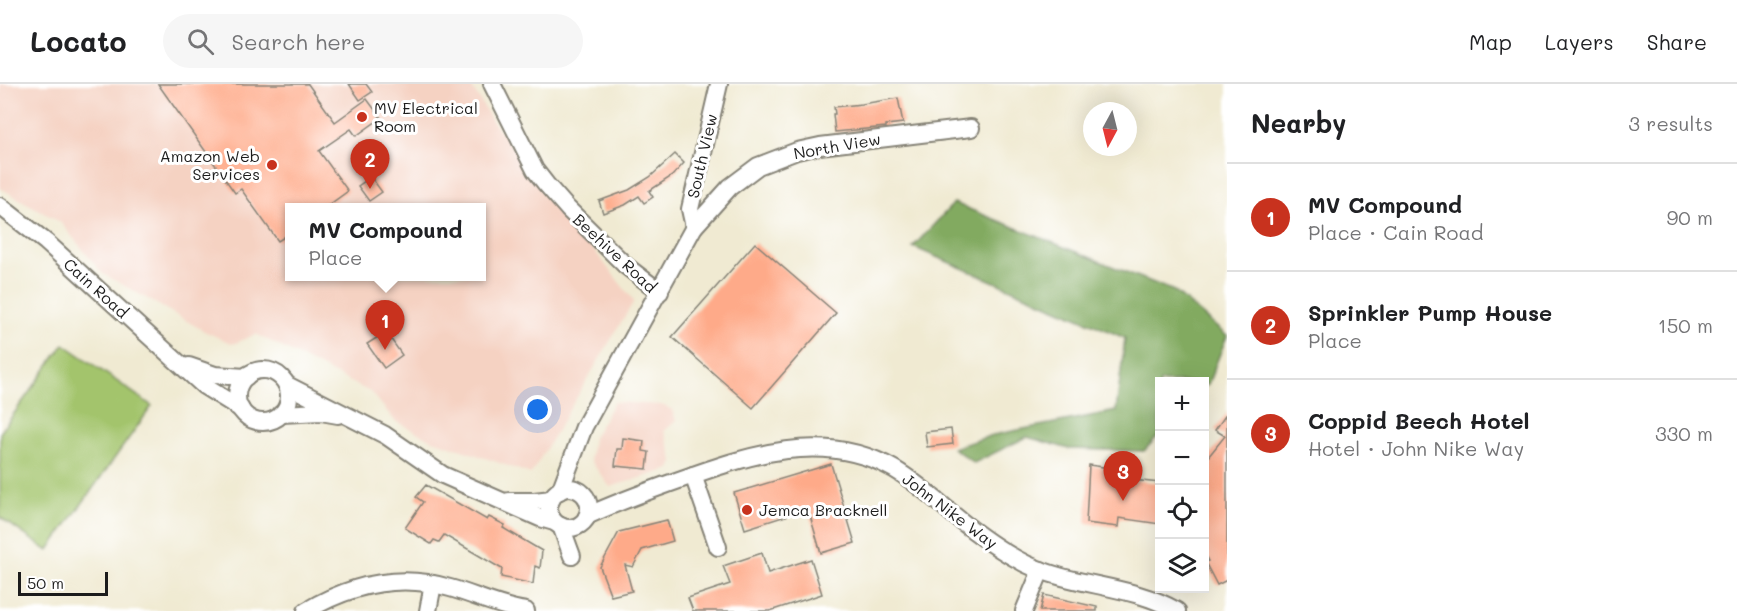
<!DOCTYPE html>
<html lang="en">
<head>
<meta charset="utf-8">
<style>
  :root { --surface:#fff; --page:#f6f6f6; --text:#202124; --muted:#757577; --line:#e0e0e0; --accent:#c8321e }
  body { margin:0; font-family:Mali,sans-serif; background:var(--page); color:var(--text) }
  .controls { position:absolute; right:18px; bottom:18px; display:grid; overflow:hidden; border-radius:0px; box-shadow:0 6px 24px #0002 }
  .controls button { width:54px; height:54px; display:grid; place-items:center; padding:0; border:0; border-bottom:2px solid var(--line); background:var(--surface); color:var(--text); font:30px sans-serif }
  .compass { position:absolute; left:1083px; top:18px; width:54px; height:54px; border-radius:50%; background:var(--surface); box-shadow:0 6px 24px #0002; rotate:187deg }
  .scale { position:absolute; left:18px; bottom:15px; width:90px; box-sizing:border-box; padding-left:6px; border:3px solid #1c1c1c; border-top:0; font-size:16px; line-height:21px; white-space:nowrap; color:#1c1c1c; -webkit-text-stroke:4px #fff; paint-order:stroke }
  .you { position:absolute; left:538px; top:326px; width:21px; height:21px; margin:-15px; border:4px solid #fff; border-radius:50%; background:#1a73e8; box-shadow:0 0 0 9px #1a73e833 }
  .badge { display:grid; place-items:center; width:39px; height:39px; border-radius:50%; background:var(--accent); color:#fff; font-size:20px; font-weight:700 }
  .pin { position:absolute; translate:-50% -50px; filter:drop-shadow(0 2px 3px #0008) }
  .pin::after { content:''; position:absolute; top:32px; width:21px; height:18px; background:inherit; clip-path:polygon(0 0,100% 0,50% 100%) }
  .popup { position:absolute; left:285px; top:119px; width:201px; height:78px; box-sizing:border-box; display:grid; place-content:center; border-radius:0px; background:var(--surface); filter:drop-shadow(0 2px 4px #0005); font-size:20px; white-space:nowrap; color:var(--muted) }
  .popup b { font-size:22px; color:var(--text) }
  .popup::after { content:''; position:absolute; left:50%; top:100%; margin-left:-12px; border:12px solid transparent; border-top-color:var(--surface) }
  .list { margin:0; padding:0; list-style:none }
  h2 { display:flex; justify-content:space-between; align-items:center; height:78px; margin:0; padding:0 24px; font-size:26px }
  h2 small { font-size:20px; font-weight:400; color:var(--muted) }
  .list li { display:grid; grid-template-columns:39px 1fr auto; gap:18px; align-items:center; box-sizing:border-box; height:108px; padding:0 24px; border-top:2px solid var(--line) }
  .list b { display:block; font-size:22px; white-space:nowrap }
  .list p { margin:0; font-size:20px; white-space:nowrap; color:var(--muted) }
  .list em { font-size:20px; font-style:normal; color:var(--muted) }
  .icon { flex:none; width:33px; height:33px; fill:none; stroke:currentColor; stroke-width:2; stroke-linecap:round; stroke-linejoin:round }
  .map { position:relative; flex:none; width:1227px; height:527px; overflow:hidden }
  header { display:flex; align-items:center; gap:36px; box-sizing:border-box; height:84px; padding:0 30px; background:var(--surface); border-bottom:2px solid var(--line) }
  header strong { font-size:28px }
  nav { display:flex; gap:33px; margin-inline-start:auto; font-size:21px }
  .search { width:420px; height:54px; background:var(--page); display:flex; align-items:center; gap:15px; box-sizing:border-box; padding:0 21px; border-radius:33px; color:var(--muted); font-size:22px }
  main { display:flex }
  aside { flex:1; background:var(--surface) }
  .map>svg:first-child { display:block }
  .built { fill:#f5d2c2; fill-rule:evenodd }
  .green { fill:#a3c46c; stroke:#607044; stroke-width:1.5 }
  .forest { fill:#82aa60; stroke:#4f633e; stroke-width:1.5 }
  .building { fill:#feaa89 }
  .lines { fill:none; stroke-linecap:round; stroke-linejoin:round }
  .minor-casing { stroke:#868377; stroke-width:20 }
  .minor { stroke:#fff; stroke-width:16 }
  .poi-dot { fill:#c8321e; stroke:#fff; stroke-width:2 }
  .labels { text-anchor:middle; stroke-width:6; stroke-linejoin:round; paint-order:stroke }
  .poi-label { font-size:16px; fill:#1c1c1c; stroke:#fff; text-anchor:start }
  .street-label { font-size:16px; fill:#1c1c1c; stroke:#fff }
</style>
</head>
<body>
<header>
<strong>Locato</strong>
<div class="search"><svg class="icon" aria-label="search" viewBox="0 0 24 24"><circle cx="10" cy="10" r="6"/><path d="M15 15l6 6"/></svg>Search here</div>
<nav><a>Map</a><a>Layers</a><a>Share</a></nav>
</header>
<main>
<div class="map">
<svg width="1227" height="527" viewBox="0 0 1227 527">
  <rect width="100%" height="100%" fill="#fff"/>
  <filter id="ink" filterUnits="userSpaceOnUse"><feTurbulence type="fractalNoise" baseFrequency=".0167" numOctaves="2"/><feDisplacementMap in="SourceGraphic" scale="12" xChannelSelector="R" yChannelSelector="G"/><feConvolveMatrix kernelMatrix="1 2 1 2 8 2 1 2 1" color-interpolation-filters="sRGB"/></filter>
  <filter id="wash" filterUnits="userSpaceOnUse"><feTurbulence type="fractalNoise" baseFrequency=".008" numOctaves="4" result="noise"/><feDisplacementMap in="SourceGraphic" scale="24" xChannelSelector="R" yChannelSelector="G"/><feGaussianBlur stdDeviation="1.35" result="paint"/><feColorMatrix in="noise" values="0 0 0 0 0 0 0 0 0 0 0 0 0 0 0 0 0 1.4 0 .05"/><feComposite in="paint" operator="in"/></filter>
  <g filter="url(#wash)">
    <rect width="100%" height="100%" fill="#f0ead2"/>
    <g class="built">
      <path d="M0 0H470L493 38 634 217 531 390 430 355 395 337 372 309 256 250 233 260 206 248 102 189 60 138 0 104ZM289 124H481V192H289Z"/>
      <path d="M614 318 661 321 667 323 672 326 676 337 664 347 672 372 673 377 670 385 610 403 590 376 593 354Z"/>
    </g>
    <path class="green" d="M64 260 152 322 48 467 0 433V349Z"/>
    <path class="forest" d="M954 119 1174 207 1227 252 1208 300 1205 303 1204 298H1160L1159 351 1144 367 1069 365 1027 353 974 379 953 364 993 351 1116 327 1125 254 913 163Z"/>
    <g id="blocks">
      <g class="building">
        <path d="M158 0H308L335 38 367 15 381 34 356 52 351 45 319 67 348 107 326 123H289V150L278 157 241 105 235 109Z"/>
        <path d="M349 0H366L372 8 360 16Z"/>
        <path d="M898 14 903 39 886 41V43L835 48 833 30H835L834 23 862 20Z"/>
        <path d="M675 70 684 79 672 92 649 107 653 113 644 119 639 112 625 121 603 129 599 117 629 106 650 93Z"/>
        <path d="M371 93 382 108 369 117 358 102Z"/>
        <path d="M755 159 836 229 753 324 672 253Z"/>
        <path d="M386 248 402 271 384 284 367 260Z"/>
        <path d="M1227 329V496L1217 501 1205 478 1208 477 1204 469V378L1225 352 1215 346Z"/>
        <path d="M951 345 953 360 927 363 925 348Z"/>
        <path d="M623 354 644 357 643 367 649 368 647 385 615 382 617 365H622Z"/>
        <path d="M831 380 855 459 821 469 808 425 745 445 734 409Z"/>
        <path d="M1089 381 1124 386 1123 395 1160 399V440L1119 434 1118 443 1086 439Z"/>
        <path d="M426 401 487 436 489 433 505 441 503 444 542 467 540 484 535 482 533 500 501 493 502 485 444 451 439 458 434 456 431 460 405 444 423 418 416 413Z"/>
        <path d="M667 436 673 457 642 466 633 483 625 481 632 507 611 512 600 483 619 448Z"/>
        <path d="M762 469 768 489 811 475 822 510 770 527H693L688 514 730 500 723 482Z"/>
        <path d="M1044 511 1097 523V527H1040Z"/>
      </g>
    </g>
  </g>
  <g filter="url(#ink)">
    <use href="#blocks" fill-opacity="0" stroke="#868377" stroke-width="1.5"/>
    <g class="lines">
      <defs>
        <g id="minor">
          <path d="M492 0 535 86 546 100 568 125 626 182 660 208"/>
          <path d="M0 122 46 158 204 302 241 325"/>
          <path d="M694 143 690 125 719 0"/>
          <path d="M189 282 215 291 246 293"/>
          <circle cx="263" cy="312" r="26"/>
          <path d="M287 301 385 351 443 391 540 434 554 438"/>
          <path d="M281 330 321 328 338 331"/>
          <path d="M693 391 718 463"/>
          <circle cx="569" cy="424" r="20"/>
          <path d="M560 407 584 343 694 143 730 103 758 82 797 67 820 62 971 44"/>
          <path d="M509 417H534L552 415"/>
          <path d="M587 432C617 418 648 407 679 396 749 371 824 345 894 385 916 398 935 415 955 432 977 450 1000 467 1026 480 1074 503 1130 500 1177 527"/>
          <path d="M561 442 572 472"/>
          <path d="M306 527C350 501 399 489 450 504 475 511 499 523 526 527"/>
          <path d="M428 527 433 500"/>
          <path d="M1024 527 1041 486"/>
        </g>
      </defs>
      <use href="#minor" class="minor-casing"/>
      <use href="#minor" class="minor"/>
    </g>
  </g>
  <g class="poi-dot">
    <circle cx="362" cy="33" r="6"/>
    <circle cx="272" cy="81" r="6"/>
    <circle cx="747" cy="426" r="6"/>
  </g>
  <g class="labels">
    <g class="poi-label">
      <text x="374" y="30">MV Electrical<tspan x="374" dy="18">Room</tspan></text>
      <text x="260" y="78" text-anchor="end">Amazon Web<tspan x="260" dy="18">Services</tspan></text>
      <text x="759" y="432">Jemca Bracknell</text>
    </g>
    <g class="street-label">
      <text transform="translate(837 62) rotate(-10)" y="6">North View</text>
      <text transform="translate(702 72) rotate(-77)" y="6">South View</text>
      <text transform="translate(615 169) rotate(43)" y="6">Beehive Road</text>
      <text transform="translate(96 204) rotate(42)" y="6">Cain Road</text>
      <text transform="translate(950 427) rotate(37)" y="6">John Nike Way</text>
    </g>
  </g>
</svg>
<div class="controls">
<button>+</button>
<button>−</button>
<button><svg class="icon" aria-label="locate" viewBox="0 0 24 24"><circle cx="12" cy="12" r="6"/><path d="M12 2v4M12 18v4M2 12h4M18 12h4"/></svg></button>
<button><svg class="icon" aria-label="layers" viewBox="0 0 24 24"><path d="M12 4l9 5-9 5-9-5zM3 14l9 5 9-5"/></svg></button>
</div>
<svg class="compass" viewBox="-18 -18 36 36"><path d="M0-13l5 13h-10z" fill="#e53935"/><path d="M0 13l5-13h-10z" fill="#757577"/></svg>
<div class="scale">50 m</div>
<div class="you"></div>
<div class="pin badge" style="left:385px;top:266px">1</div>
<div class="popup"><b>MV Compound</b>Place</div>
<div class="pin badge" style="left:370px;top:105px">2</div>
<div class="pin badge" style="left:1123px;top:417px">3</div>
</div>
<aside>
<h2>Nearby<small>3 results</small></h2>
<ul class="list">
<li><span class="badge">1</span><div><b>MV Compound</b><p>Place · Cain Road</p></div><em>90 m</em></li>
<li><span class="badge">2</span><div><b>Sprinkler Pump House</b><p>Place</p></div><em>150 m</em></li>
<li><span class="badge">3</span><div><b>Coppid Beech Hotel</b><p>Hotel · John Nike Way</p></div><em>330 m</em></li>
</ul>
</aside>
</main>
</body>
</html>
